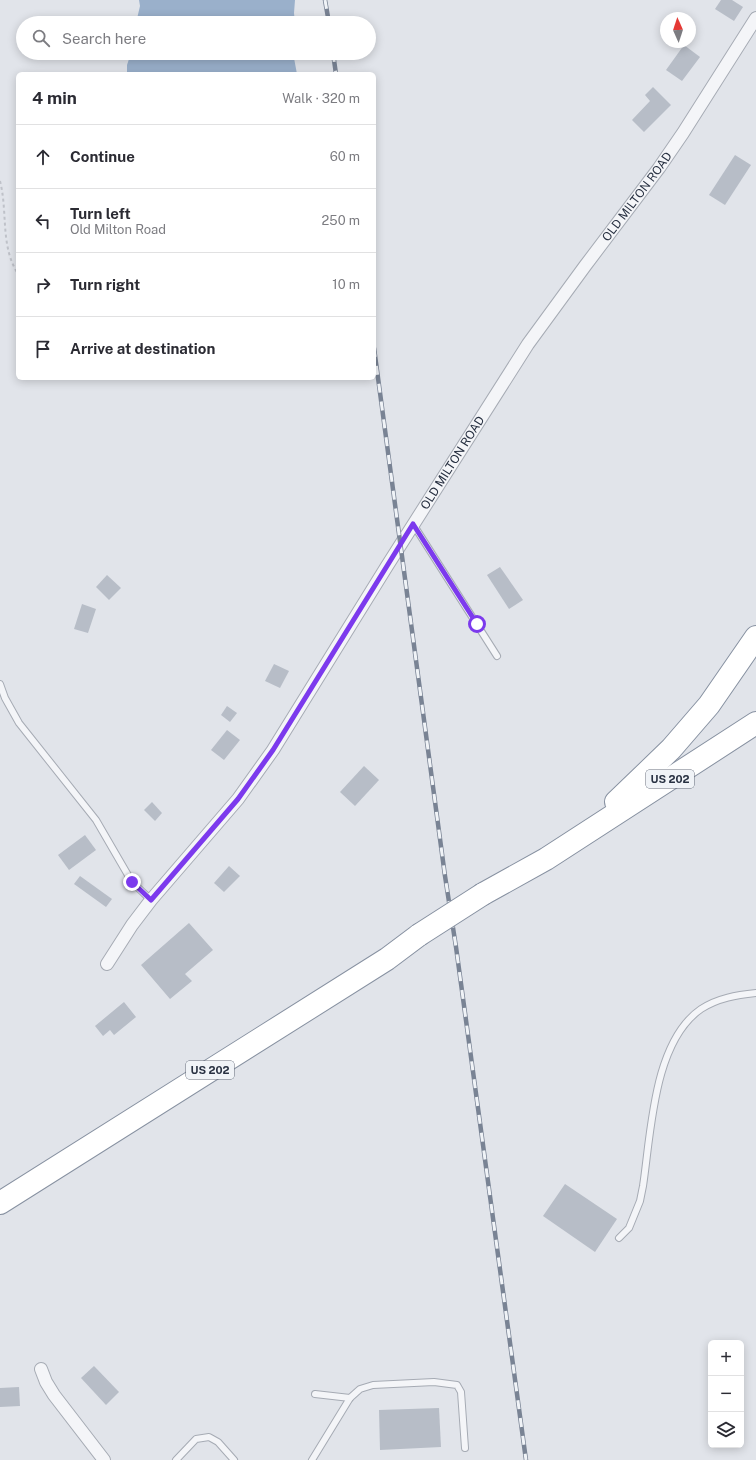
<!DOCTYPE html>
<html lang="en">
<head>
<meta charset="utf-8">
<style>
  :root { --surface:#fff; --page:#f2f2f3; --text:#2b2b33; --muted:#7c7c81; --line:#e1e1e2 }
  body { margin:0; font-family:"Public Sans",sans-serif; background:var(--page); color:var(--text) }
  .controls { position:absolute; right:12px; bottom:12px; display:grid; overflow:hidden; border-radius:6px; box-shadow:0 2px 10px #0003 }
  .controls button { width:36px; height:36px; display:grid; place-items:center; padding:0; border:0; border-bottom:1px solid var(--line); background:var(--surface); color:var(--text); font:20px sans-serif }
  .compass { position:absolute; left:660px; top:12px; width:36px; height:36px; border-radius:50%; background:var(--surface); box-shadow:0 2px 10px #0003; rotate:357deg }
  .stop { position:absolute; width:12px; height:12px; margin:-9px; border:3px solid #7c3aed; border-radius:50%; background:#fff }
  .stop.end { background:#7c3aed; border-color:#fff; box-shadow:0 1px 4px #0008 }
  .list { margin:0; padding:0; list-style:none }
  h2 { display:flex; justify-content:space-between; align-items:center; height:52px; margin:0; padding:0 16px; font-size:17px }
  h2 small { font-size:13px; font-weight:400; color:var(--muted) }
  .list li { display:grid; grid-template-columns:26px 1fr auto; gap:12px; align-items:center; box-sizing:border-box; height:64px; padding:0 16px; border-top:1px solid var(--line) }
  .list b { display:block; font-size:15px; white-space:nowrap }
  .list p { margin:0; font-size:13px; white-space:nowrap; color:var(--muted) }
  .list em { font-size:13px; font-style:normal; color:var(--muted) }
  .icon { flex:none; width:22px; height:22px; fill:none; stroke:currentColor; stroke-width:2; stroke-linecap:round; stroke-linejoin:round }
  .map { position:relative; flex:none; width:756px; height:1460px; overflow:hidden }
  .search { position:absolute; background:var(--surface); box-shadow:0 2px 10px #0003; left:16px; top:16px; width:360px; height:44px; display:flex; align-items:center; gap:10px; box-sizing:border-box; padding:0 14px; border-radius:22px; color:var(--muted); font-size:15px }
  .panel { position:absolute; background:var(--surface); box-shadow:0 2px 10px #0003; left:16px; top:72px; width:360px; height:308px; border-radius:6px }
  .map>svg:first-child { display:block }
  .water { fill:#9ab0cb }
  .building { fill:#b7bdc7 }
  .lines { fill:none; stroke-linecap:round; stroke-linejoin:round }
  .lane-casing { stroke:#a6abb4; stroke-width:8 }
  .street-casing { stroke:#a6abb4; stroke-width:14 }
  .highway-casing { stroke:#8791a1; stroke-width:24 }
  .path { stroke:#bfc2c9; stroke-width:2; stroke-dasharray:3 3; stroke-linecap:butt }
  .lane { stroke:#f4f5f8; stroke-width:6 }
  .street { stroke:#f4f5f8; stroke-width:12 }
  .highway { stroke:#fff; stroke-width:22 }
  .rail-casing { stroke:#798394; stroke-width:4.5 }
  .rail { stroke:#f0f3f7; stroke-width:3; stroke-dasharray:9; stroke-linecap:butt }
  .highway-bridge-casing { stroke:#8791a1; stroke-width:24; stroke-linecap:butt }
  .highway-bridge { stroke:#fff; stroke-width:22 }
  .route { stroke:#7c3aed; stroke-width:5 }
  .labels { text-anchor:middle; stroke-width:3; stroke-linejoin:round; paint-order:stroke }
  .shield { fill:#f0f3f7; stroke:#646b78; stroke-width:1 }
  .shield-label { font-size:11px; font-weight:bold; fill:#283142 }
  .street-label { font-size:12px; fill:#283142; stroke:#f0f3f7 }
</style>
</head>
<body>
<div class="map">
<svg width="756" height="1460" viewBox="0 0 756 1460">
  <rect width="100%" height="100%" fill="#e1e4ea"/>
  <g class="water">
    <path d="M139 0H295L294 13 295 23H136L140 6Z"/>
    <path d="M131 53H295L294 58 297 74H127V65Z"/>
  </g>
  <g class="building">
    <path d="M721 0H732L743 7 734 21 715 9Z"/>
    <path d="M684 45 700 57 682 81 666 70Z"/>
    <path d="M653 87 671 105 644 132 632 120 650 101 645 95Z"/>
    <path d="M735 155 751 165 725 205 709 195Z"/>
    <path d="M500 567 523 600 509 609 487 575Z"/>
    <path d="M107 575 121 588 109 600 96 587Z"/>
    <path d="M82 604 96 609 88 633 74 629Z"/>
    <path d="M274 664 289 671 280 688 265 681Z"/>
    <path d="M227 706 237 713 230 722 221 715Z"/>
    <path d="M227 730 240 740 224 760 211 750Z"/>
    <path d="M364 766 379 780 355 806 340 792Z"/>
    <path d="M152 802 162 813 155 821 144 810Z"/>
    <path d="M85 835 96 850 69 870 58 855Z"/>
    <path d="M229 866 240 876 224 892 214 883Z"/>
    <path d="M80 876 112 899 106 907 74 884Z"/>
    <path d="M189 923 213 950 185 974 192 981 170 999 141 965Z"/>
    <path d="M124 1002 136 1017 114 1035 110 1030 103 1036 95 1026Z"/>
    <path d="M565 1184 617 1219 595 1252 543 1216Z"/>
    <path d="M94 1366 119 1392 106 1405 81 1378Z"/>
    <path d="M19 1387 20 1406 0 1407V1388Z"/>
    <path d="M439 1408 441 1447 380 1450 379 1410Z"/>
  </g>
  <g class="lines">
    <defs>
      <g id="lane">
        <path d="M413 524 497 656"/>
        <path d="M0 684 5 698 19 723 96 820 132 882 151 900"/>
        <path d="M619 1238 629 1228 640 1201 643 1186C651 1134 653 1042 701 1009 718 998 737 995 756 993"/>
        <path d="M315 1394 350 1398"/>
        <path d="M176 1460 196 1439 209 1437 218 1442 234 1460"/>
        <path d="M312 1460 350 1398 360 1389 373 1385 434 1382 457 1385 461 1392 465 1448"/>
      </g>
      <g id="street">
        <path id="s1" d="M107 964 132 925 151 900 238 799 273 750 387 566 528 344 585 266 659 168 683 133 756 18"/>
        <path d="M41 1369 46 1382 54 1395 104 1460"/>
      </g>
      <g id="highway">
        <path d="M616 802 671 749 709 705 756 637"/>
        <path d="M483 894 546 859 756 723"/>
        <path d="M0 1203 387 959 419 935"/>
      </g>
    </defs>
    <use href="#lane" class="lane-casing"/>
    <use href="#street" class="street-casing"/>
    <use href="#highway" class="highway-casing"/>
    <path class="path" d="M0 181C8 212 0 246 18 274"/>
    <use href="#lane" class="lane"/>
    <use href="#street" class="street"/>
    <use href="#highway" class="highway"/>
    <defs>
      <g id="rail">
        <path d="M325 0 329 23"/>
        <path d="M333 53 336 74"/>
        <path d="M374 348 445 876 456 947 526 1460"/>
      </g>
    </defs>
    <use href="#rail" class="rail-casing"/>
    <use href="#rail" class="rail"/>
    <defs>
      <path id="highway-bridge" d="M419 935 483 894"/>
    </defs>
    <use href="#highway-bridge" class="highway-bridge-casing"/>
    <use href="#highway-bridge" class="highway-bridge"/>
  </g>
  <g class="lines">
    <path class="route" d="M132 882 151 900 238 799 273 750 413 524 477 624"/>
  </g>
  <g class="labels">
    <g class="shield">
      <rect x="646" y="770" width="48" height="18" rx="3"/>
      <rect x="186" y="1061" width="48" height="18" rx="3"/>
    </g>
    <g class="shield-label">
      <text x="670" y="783">US 202</text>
      <text x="210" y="1074">US 202</text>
    </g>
    <g class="street-label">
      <text dy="4" stroke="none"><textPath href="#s1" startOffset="934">OLD MILTON ROAD</textPath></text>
      <text dy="4" stroke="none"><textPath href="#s1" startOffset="610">OLD MILTON ROAD</textPath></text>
    </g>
  </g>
</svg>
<div class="controls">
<button>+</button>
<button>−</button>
<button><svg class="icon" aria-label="layers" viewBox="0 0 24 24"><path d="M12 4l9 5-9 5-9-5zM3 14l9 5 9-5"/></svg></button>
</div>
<svg class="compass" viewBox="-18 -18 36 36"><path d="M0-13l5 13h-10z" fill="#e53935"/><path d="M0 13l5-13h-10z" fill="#7c7c81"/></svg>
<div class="stop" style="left:477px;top:624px"></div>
<div class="stop end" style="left:132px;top:882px"></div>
<div class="search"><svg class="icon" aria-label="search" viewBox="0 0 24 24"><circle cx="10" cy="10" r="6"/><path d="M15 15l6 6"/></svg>Search here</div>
<section class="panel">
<h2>4 min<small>Walk · 320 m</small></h2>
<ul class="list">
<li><svg class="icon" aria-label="ahead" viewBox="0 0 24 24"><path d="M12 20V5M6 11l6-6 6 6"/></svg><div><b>Continue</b></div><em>60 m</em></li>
<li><svg class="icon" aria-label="left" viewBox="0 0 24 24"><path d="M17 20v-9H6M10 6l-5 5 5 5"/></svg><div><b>Turn left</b><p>Old Milton Road</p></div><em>250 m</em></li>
<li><svg class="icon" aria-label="right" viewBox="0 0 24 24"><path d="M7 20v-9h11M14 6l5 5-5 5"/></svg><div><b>Turn right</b></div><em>10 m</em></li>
<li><svg class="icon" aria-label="arrive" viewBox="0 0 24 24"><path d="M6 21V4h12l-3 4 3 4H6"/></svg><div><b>Arrive at destination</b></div></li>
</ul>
</section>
</div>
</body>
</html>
